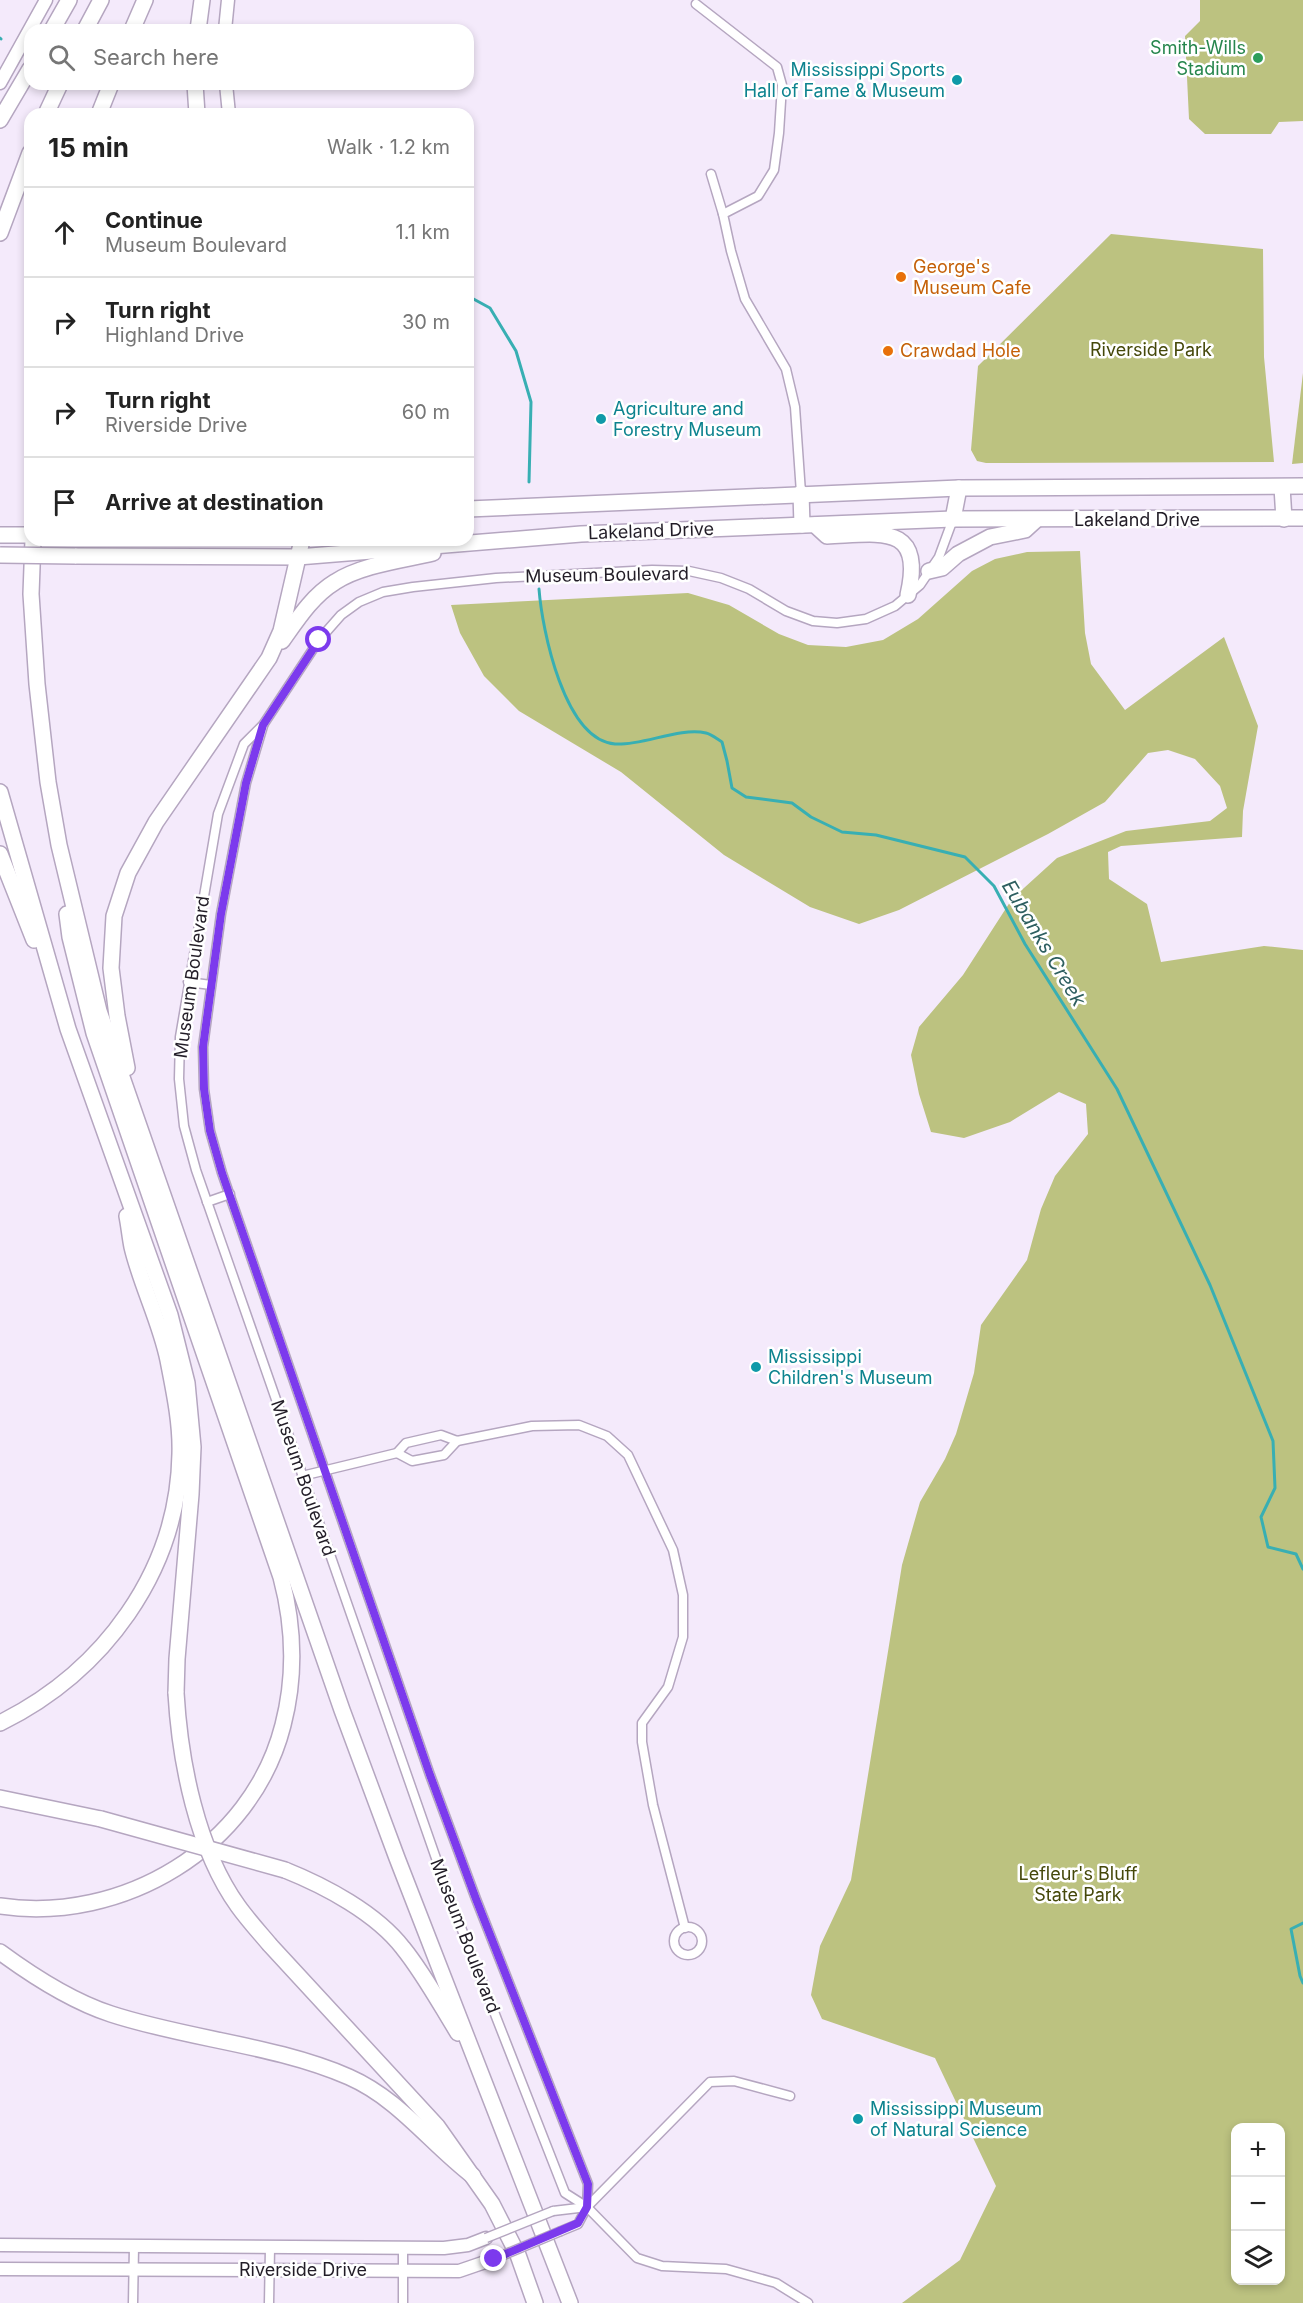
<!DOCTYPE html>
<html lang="en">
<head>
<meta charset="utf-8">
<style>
  :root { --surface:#fff; --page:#f6f6f6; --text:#222; --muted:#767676; --line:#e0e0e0 }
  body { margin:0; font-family:Inter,sans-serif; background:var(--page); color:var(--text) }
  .controls { position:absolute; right:18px; bottom:18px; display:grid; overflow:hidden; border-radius:12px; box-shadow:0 3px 9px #0003 }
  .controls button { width:54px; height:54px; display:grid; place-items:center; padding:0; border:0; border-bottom:2px solid var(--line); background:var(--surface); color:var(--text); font:30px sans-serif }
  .stop { position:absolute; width:18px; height:18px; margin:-14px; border:4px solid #7c3aed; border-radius:50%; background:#fff }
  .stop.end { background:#7c3aed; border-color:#fff; box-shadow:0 2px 6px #0008 }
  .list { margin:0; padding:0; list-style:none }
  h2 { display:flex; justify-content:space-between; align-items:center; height:78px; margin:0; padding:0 24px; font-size:26px }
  h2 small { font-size:20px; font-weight:400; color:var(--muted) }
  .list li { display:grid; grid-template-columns:39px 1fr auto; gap:18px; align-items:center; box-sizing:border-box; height:90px; padding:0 24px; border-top:2px solid var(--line) }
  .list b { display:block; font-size:22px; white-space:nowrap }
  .list p { margin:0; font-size:20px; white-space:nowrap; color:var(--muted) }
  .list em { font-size:20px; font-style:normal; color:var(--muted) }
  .icon { flex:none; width:33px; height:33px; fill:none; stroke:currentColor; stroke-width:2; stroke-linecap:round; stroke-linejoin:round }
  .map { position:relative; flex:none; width:1303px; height:2303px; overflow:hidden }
  .search { position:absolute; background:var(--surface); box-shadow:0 3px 9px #0003; left:24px; top:24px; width:450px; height:66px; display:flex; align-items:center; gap:15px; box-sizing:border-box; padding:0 21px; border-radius:18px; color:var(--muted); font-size:22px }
  .panel { position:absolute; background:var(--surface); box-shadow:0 3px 9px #0003; left:24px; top:108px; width:450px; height:438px; border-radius:18px }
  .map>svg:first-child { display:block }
  .green { fill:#bcc280; fill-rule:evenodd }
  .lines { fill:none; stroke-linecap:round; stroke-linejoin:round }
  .stream { stroke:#38afb3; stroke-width:3 }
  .street-casing { stroke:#b5a6c0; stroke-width:11 }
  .secondary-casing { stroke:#b5a6c0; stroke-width:15 }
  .highway-casing { stroke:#b5a6c0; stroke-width:18 }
  .street { stroke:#fff; stroke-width:8 }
  .secondary { stroke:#fff; stroke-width:12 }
  .highway { stroke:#fff; stroke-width:15 }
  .street-bridge-casing { stroke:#b5a6c0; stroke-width:11; stroke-linecap:butt }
  .highway-bridge-casing { stroke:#b5a6c0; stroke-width:18; stroke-linecap:butt }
  .street-bridge { stroke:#fff; stroke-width:8 }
  .highway-bridge { stroke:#fff; stroke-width:15 }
  .route { stroke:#7c3aed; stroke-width:8 }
  .leisure-dot { fill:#2e9e5b; stroke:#fff; stroke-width:2 }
  .culture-dot { fill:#0f9aa8; stroke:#fff; stroke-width:2 }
  .food-dot { fill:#e8710a; stroke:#fff; stroke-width:2 }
  .labels { text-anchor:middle; stroke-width:5; stroke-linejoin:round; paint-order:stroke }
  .leisure-label { font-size:18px; fill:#27864d; stroke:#fff; text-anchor:end }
  .culture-label { font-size:18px; fill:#0d838f; stroke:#fff; text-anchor:start }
  .food-label { font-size:18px; fill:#c56008; stroke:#fff; text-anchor:start }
  .park-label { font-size:18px; fill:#45480a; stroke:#fff }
  .street-label { font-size:18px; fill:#221d27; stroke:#fff }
  .water-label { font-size:20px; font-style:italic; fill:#2e5f60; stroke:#fff }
</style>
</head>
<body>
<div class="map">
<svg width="1303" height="2303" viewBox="0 0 1303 2303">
  <rect width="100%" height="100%" fill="#f4eafb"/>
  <g class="green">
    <path d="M1200 0H1303V121L1279 122 1271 134H1205L1189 119 1185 36 1200 21Z"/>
    <path d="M1111 234 1263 249 1264 357 1274 462 986 463 977 461 971 450 978 366Z"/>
    <path d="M1303 373V463L1292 464Z"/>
    <path d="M1080 551 1085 633 1091 664 1125 710 1224 637 1258 726 1243 811 1242 837 1121 846 1108 852 1109 879 1147 904 1161 962 1264 946 1303 950V2303H902L960 2260 996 2186 935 2058 822 2019 811 1995 820 1946 851 1880 902 1565 920 1502 945 1459 956 1434 974 1373 981 1325 1027 1260 1041 1209 1055 1176 1088 1134 1086 1104 1059 1092 1010 1122 964 1138 931 1132 919 1094 911 1055 919 1027 963 975 1012 899 1057 858 1126 831 1210 821 1227 808 1220 786 1195 759 1168 750 1148 753 1105 802 1048 834 899 910 859 924 810 907 724 855 621 772 519 711 484 676 460 633 451 605 688 593 729 605 779 634 808 645 846 647 883 640 918 619 972 571 995 559 1027 552ZM1236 2128H1280V2280H1236Z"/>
  </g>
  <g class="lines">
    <g class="stream">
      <path d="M0 38 1 39"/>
      <path d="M468 296 490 308 516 351 531 402 529 482"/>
      <path d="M539 589C542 629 564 740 615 744 642 746 679 727 706 733 711 734 717 739 722 742L727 761 732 788 746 797 792 803 811 817 842 832 876 835 965 857 994 886 1025 944 1117 1089 1210 1285 1273 1441 1275 1488 1261 1517 1268 1547 1296 1554 1303 1569"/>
      <path d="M1303 1923 1291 1929 1300 1976 1303 1983"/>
    </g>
    <defs>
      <g id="street">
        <path d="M696 4 777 67 782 85 779 133 774 170 758 196 723 214 731 251 745 299 786 369 795 407 801 493"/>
        <path d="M711 174 723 214"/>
        <path d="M263 726 246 783 221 914 203 1047 204 1089 210 1131 222 1173 430 1775 476 1899 588 2184 587 2207"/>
        <path d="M188 982 211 985"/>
        <path d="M207 1202 230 1194"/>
        <path d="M397 1453 412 1461 444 1455 457 1441"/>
        <path d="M302 1476 397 1453 406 1443 441 1435 457 1441 532 1426 579 1425 607 1436 628 1455 673 1550 683 1595V1637L668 1687 642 1723V1742L653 1805 685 1928"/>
        <circle cx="688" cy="1941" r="14"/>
        <path d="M553 2211 587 2207"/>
        <path d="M561 2231 578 2224 587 2207 710 2082 734 2081 790 2096"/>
        <path d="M403 2249V2303"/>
        <path d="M133 2303 134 2246"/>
        <path d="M269 2303 270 2248"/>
        <path d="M808 2303 776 2283 726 2269 662 2266 637 2258 587 2207 565 2193 453 1907 196 1170 184 1126 179 1079 180 1037 218 814 244 744 263 725 319 640 341 615 359 602 383 592 413 587 496 578 652 570 689 571 721 578 749 589 786 611 813 621 837 623 866 619 895 606 920 585 939 557 953 519"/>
      </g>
      <g id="secondary">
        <path d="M225 30 228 0"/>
        <path d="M0 83 46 0"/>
        <path d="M226 84 229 114"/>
        <path d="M0 2245 444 2248 468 2245 486 2238"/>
        <path d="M0 2269 459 2271 494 2259"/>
      </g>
      <g id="highway">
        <path d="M52 30 69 0"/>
        <path d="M85 30 101 0"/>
        <path d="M132 30 145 0"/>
        <path d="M198 30 202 0"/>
        <path d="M195 84 197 114"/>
        <path d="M46 114 60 84"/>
        <path d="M99 114 111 84"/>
        <path d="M0 120 30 69"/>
        <path d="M0 233 30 153"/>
        <path d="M1282 487 1284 519"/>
        <path d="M801 493 802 525"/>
        <path d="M468 509 959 488 1303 486"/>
        <path d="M953 519 959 488"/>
        <path d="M815 525 827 536C879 534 925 522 908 595"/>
        <path d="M0 535H30"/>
        <path d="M33 540 31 594 37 684 48 782 59 845 99 1011 342 1710 397 1858 570 2303"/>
        <path d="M75 556 298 557 581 534 953 519 1303 518"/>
        <path d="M929 571 942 568 958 554 990 537 1025 530 1036 520"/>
        <path d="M282 641C297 620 312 596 335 582 361 565 403 560 433 553"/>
        <path d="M0 792 68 1029 170 1315 187 1383 193 1447 191 1494 177 1659 176 1693"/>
        <path d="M0 854 34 940"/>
        <path d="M127 1068 117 1016 111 968 114 916 128 873 156 822 269 658 281 631 302 540"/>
        <path d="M0 1723C103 1672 178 1572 180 1454 181 1423 174 1391 168 1360 160 1321 141 1285 132 1247 130 1237 129 1226 127 1216"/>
        <path d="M0 1798 101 1819"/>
        <path d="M285 1870C325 1886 376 1913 403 1948 424 1974 440 2004 458 2033"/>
        <path d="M0 1906C122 1924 252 1848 283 1725 296 1675 294 1626 281 1577L94 1033 70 937 67 914"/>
        <path d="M270 1945 437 2126 492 2204 518 2255 535 2303"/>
        <path d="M0 1952C34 1977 71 2001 111 2014 187 2039 276 2045 349 2077 399 2099 430 2143 473 2176"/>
      </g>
    </defs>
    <use href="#street" class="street-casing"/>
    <use href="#secondary" class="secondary-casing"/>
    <use href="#highway" class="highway-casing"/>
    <use href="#street" class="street"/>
    <use href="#secondary" class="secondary"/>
    <use href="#highway" class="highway"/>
    <defs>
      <g id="street-bridge">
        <path d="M486 2238 553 2211"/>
        <path d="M494 2259 561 2231"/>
      </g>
      <g id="highway-bridge">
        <path d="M0 555 75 556"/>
        <path d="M176 1693C180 1762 197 1849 238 1906 248 1920 260 1933 270 1945"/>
        <path d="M101 1819 285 1870"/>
      </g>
    </defs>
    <use href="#street-bridge" class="street-bridge-casing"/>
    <use href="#highway-bridge" class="highway-bridge-casing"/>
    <use href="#street-bridge" class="street-bridge"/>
    <use href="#highway-bridge" class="highway-bridge"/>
  </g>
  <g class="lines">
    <path class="route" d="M319 640 263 725 246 783 221 914 203 1047 204 1089 210 1131 222 1173 430 1775 476 1899 588 2184 587 2207 578 2223 494 2259"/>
  </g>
  <circle class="leisure-dot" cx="1258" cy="58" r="6"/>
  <g class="culture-dot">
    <circle cx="957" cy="80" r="6"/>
    <circle cx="601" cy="419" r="6"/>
    <circle cx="756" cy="1367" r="6"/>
    <circle cx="858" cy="2119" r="6"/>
  </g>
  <g class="food-dot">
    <circle cx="901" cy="277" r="6"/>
    <circle cx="888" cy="351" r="6"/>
  </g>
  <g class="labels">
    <g class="leisure-label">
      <text x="1246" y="54">Smith-Wills<tspan x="1246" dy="21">Stadium</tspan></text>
    </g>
    <g class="culture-label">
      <text x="945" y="76" text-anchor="end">Mississippi Sports<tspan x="945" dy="21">Hall of Fame &amp; Museum</tspan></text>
      <text x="613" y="415">Agriculture and<tspan x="613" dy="21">Forestry Museum</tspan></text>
      <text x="768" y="1363">Mississippi<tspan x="768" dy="21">Children's Museum</tspan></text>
      <text x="870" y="2115">Mississippi Museum<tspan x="870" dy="21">of Natural Science</tspan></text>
    </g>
    <g class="food-label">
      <text x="913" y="273">George's<tspan x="913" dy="21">Museum Cafe</tspan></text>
      <text x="900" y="357">Crawdad Hole</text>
    </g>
    <g class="park-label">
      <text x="1151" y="356">Riverside Park</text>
      <text x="1078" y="1880">Lefleur's Bluff<tspan x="1078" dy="21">State Park</tspan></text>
    </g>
    <g class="street-label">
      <text x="1137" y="526">Lakeland Drive</text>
      <text transform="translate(651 531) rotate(-2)" y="6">Lakeland Drive</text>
      <text transform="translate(607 575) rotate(-1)" y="6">Museum Boulevard</text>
      <text transform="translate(192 977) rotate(-82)" y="6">Museum Boulevard</text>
      <text transform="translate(303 1478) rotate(71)" y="6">Museum Boulevard</text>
      <text transform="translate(465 1936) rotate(69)" y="6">Museum Boulevard</text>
      <text x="303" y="2276">Riverside Drive</text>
    </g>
    <g class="water-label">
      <text transform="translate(1044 943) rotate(59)" y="7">Eubanks Creek</text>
    </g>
  </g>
</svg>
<div class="controls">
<button>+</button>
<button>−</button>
<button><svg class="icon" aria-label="layers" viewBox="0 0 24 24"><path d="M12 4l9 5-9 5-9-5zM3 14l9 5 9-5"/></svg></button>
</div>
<div class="stop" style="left:319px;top:640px"></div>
<div class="stop end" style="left:494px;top:2259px"></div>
<div class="search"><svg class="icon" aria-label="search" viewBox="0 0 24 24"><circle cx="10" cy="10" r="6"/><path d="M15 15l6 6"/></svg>Search here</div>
<section class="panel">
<h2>15 min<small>Walk · 1.2 km</small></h2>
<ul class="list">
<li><svg class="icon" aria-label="ahead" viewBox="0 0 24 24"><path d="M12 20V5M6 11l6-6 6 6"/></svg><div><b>Continue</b><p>Museum Boulevard</p></div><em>1.1 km</em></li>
<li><svg class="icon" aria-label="right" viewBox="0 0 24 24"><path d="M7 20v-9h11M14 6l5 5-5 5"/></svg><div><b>Turn right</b><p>Highland Drive</p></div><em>30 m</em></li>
<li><svg class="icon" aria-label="right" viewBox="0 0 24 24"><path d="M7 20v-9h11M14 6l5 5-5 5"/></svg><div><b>Turn right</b><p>Riverside Drive</p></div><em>60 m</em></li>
<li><svg class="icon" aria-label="arrive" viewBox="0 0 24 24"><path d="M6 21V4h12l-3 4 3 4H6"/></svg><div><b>Arrive at destination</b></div></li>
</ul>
</section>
</div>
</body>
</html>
